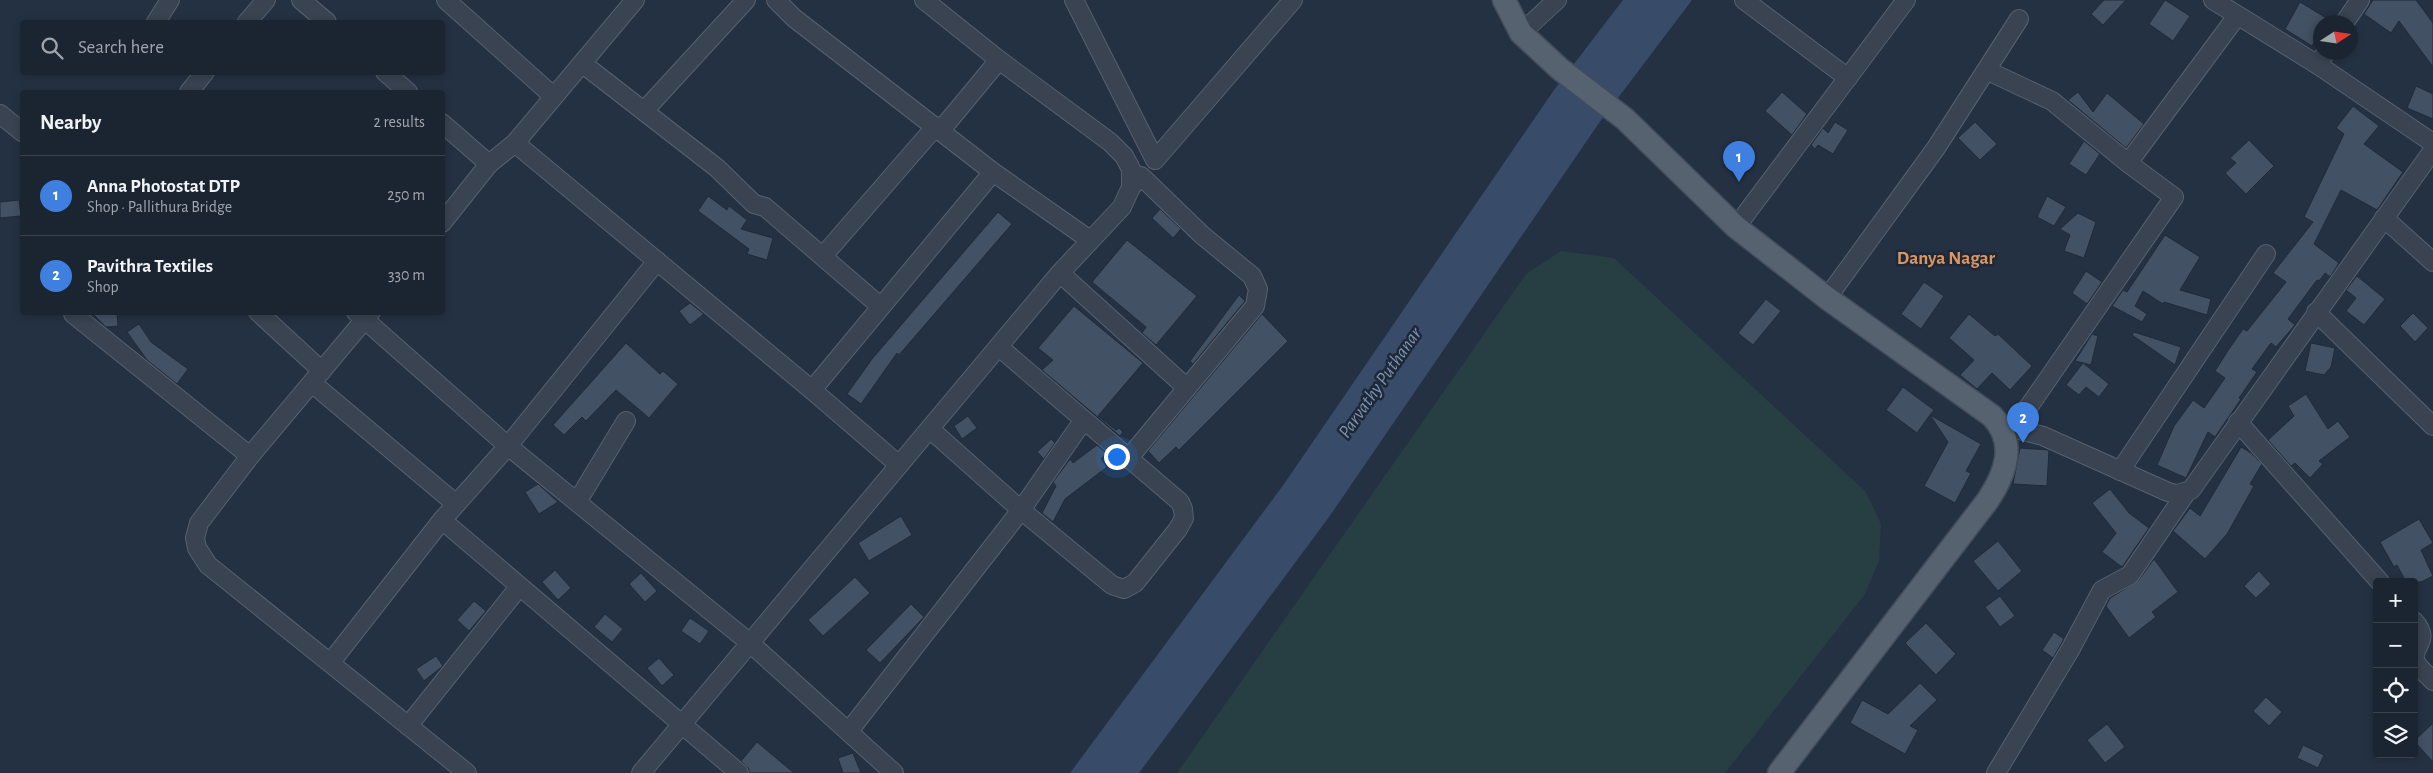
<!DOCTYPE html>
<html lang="en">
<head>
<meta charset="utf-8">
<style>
  :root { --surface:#1b2532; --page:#28313e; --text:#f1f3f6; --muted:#a0a5ac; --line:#39424d; --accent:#95b2f1 }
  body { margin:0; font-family:"Alegreya Sans",sans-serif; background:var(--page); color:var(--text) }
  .controls { position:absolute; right:15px; bottom:15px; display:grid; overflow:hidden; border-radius:5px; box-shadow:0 2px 8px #0003 }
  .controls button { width:45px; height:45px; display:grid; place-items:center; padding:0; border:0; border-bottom:1px solid var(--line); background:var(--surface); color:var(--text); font:25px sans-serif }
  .compass { position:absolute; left:2313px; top:15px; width:45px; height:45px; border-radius:50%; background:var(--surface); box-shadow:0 2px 8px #0003; rotate:78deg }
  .you { position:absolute; left:1116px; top:456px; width:18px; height:18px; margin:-12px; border:4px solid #fff; border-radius:50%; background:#1a73e8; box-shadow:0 0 0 8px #1a73e833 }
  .badge { display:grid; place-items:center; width:32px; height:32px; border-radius:50%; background:var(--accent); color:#fff; font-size:16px; font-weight:700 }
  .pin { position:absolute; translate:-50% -41px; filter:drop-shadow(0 1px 2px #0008) }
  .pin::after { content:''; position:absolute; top:26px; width:18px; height:15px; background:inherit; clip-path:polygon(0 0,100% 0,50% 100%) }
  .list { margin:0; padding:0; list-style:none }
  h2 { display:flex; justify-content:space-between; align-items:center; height:65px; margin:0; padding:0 20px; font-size:21px }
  h2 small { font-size:16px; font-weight:400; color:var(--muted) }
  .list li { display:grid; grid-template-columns:32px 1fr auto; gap:15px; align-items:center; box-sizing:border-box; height:80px; padding:0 20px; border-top:1px solid var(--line) }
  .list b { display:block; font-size:19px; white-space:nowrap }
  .list p { margin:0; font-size:16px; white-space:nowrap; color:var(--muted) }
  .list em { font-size:16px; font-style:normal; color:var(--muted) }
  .icon { flex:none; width:28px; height:28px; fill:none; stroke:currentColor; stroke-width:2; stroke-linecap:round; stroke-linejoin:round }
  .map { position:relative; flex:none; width:2433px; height:773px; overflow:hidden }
  .search { position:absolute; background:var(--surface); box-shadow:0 2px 8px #0003; left:20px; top:20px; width:425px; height:55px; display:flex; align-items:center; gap:12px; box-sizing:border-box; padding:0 18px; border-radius:5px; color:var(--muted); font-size:19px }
  .panel { position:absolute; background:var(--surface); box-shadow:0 2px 8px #0003; left:20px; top:90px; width:425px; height:225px; border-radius:5px }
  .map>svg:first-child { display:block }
  .green { fill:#273f43 }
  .water { fill:#384c6a }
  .building { fill:#435164; stroke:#202a39 }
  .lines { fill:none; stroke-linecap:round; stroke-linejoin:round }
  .minor-casing { stroke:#57616f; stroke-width:20 }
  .major-casing { stroke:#434c5b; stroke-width:25 }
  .minor { stroke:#394351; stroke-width:18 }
  .major { stroke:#576271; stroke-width:22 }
  .labels { text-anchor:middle; stroke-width:5; stroke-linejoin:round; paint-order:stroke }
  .neighbourhood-label { font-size:19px; font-weight:bold; fill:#da9662; stroke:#1e2837 }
  .water-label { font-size:19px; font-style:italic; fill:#7c94b4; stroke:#1e2837 }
</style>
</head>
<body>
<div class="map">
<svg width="2433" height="773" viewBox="0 0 2433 773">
  <rect width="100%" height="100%" fill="#243142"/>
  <path class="green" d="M1561 251 1614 258 1866 492 1881 524 1879 561 1865 594 1725 773H1177L1526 274Z"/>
  <path class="water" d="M1623 0H1692L1599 123 1329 517 1139 773H1070L1284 484 1554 90Z"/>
  <g class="building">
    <path d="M2104 0H2126L2103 25 2091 14Z"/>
    <path d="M2165 0 2190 16 2173 41 2149 24Z"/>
    <path d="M2373 0H2416L2433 23V67L2399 21 2391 33 2364 14Z"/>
    <path d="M2300 2 2328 19 2326 22H2320V32L2312 46 2285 29Z"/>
    <path d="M2416 86 2433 94V119L2407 108Z"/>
    <path d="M1782 92 1807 114 1792 135 1765 111Z"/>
    <path d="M2078 92 2093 112 2107 93 2144 124 2126 148 2068 100Z"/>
    <path d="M2353 106 2379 126 2364 144 2403 172 2377 210 2341 190 2314 244 2339 263 2330 277 2325 273 2319 281 2317 280 2288 319 2295 325 2276 347 2271 343 2252 369 2257 372 2239 398 2241 399 2215 437 2208 432 2186 478 2157 465 2174 426 2193 400 2204 408 2225 378 2215 371 2229 349 2243 329 2247 331 2286 282 2273 273 2313 222 2304 217 2344 134 2336 128Z"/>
    <path d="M1835 122 1848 130 1833 154 1818 145 1815 149 1811 145 1823 128 1828 133Z"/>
    <path d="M1975 122 1997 144 1980 160 1958 138Z"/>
    <path d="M2249 140 2274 166 2246 194 2225 173 2236 163 2230 158Z"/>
    <path d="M2084 141 2100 154 2086 175 2069 164Z"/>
    <path d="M708 196 727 210 729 206 747 220 741 229 773 238 767 260 747 254 749 249 698 211Z"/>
    <path d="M2047 196 2066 207 2054 226 2037 217Z"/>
    <path d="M19 200 21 216 0 218V202Z"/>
    <path d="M1160 209 1181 229 1173 238 1152 218Z"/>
    <path d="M998 212 1012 224 899 355 897 353 861 404 847 394 872 359Z"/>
    <path d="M2078 213 2096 222 2084 258 2064 251 2070 235 2060 229Z"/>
    <path d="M2165 235 2200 257 2180 290 2211 299 2207 315 2164 302 2163 304 2143 291 2135 306 2147 314 2142 322 2112 306 2123 290 2127 292Z"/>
    <path d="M1127 240 1197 296 1156 345 1142 333 1146 327 1092 282Z"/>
    <path d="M2086 271 2102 282 2087 304 2072 293Z"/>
    <path d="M2357 276 2385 299 2364 325 2346 311 2356 298 2346 290Z"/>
    <path d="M1924 282 1944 296 1921 329 1901 314Z"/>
    <path d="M1239 295 1245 301 1193 364 1190 361Z"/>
    <path d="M1766 299 1781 311 1753 345 1738 333Z"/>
    <path d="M690 303 704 314 690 325 679 311Z"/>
    <path d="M1074 306 1143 363 1098 416 1116 430 1119 428 1123 432 1120 436 1042 370 1053 360 1038 348Z"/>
    <path d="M91 312H117L118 326 106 327Z"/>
    <path d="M2413 313 2428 328 2415 342 2400 326Z"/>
    <path d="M1262 314 1288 341 1179 450 1176 447 1159 463 1148 451Z"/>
    <path d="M1969 314 1995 336 1998 334 2032 366 2010 390 1992 373 1977 389 1960 375 1974 360 1949 338Z"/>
    <path d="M139 324 151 342 188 369 177 384 147 360 127 332Z"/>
    <path d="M2134 332 2181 347 2175 365 2132 335Z"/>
    <path d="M2092 334 2098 336 2091 365 2075 361Z"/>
    <path d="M626 343 660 374 663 371 678 384 649 418 616 390 586 421 582 417 564 435 553 425Z"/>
    <path d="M2311 343 2335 348 2331 367 2324 375 2305 371Z"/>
    <path d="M2083 363 2109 384 2099 397 2086 387 2079 395 2066 385Z"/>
    <path d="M1903 387 1934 410 1930 415 1981 444 1966 471 1971 473 1955 503 1924 486 1948 442 1930 415 1917 433 1886 410Z"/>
    <path d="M2306 394 2328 429 2338 421 2350 437 2319 461 2323 464 2310 478 2295 463 2291 466 2268 440 2294 416 2288 406Z"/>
    <path d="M968 416 977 428 962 439 954 426Z"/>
    <path d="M1051 439 1055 443 1044 459 1037 452Z"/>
    <path d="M1097 445 1106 453 1101 459 1107 467 1065 499 1053 522 1042 513 1056 486 1053 482 1070 459 1073 463Z"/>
    <path d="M2241 447 2251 453 2262 464 2250 484 2254 486 2227 534 2205 559 2173 531 2190 508 2200 516Z"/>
    <path d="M2020 448 2049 450 2047 486 2013 484Z"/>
    <path d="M538 484 558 502 539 514 525 492Z"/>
    <path d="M2110 489 2129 513 2149 528 2122 567 2102 552 2116 533 2092 503Z"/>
    <path d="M901 516 912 535 869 561 858 543Z"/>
    <path d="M2419 519 2433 543 2421 550 2433 576 2421 582H2406L2397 565 2394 567 2380 542Z"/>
    <path d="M1998 541 2022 571 1998 591 1973 561Z"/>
    <path d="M2154 559 2178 592 2152 612 2156 617 2129 638 2106 606 2110 598 2138 581Z"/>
    <path d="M555 570 571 588 558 600 542 582Z"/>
    <path d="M2259 571 2271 584 2256 598 2244 586Z"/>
    <path d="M641 573 657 591 645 602 629 584Z"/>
    <path d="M855 577 870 593 823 636 808 620Z"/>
    <path d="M2000 596 2015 616 2000 627 1985 607Z"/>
    <path d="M474 601 486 611 469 631 457 620Z"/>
    <path d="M911 604 924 617 880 663 866 650Z"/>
    <path d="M605 614 623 629 612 642 594 627Z"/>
    <path d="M690 618 709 631 700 644 681 631Z"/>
    <path d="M1926 623 1956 654 1936 675 1905 643Z"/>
    <path d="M2054 632 2064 639 2053 658 2042 650Z"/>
    <path d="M436 656 443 666 424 681 416 669Z"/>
    <path d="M659 658 674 675 662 686 647 668Z"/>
    <path d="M1920 683 1937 700 1910 726 1918 730 1905 754 1850 723 1862 700 1888 714Z"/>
    <path d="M2266 697 2282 712 2269 726 2253 711Z"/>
    <path d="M2433 723V762L2414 741Z"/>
    <path d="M2107 724 2125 747 2105 763 2087 740Z"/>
    <path d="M757 742 794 773H749V769L741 761Z"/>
    <path d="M2303 745 2324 755 2318 768 2297 758Z"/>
    <path d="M853 753 861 773H843L838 758Z"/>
  </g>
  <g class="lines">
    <defs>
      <g id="minor">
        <path d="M301 0 327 22"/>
        <path d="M446 0 553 96"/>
        <path d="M776 0 794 18 993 172 1090 240"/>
        <path d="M1074 0 1155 160 1293 0"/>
        <path d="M1744 0 1848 78"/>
        <path d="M2213 0 2318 65 2433 143"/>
        <path d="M156 22 170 0"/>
        <path d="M247 22 266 0"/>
        <path d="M2345 22 2360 0"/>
        <path d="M1521 33 1557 0"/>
        <path d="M583 64 717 168 754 204 765 207 880 306"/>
        <path d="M2318 65 2326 52"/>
        <path d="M1988 71 2052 101 2128 163 2174 197 2014 428"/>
        <path d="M385 72 408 92"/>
        <path d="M189 92 205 72"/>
        <path d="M644 111 746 0"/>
        <path d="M0 114 22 132"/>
        <path d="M442 123 489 164"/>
        <path d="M941 130 999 60"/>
        <path d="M515 143 812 390 899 465"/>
        <path d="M2128 163 2237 16"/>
        <path d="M2384 218 2433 262"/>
        <path d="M442 223 489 164 515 143 635 0"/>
        <path d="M1736 227 1906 0"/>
        <path d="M823 256 936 126"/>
        <path d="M1060 273 1187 388"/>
        <path d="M1827 298 1936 148 2019 19"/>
        <path d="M258 312 322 371"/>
        <path d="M356 312 508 446 750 643 894 773"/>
        <path d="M371 312 250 456 199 523 195 538 197 548 208 565 467 773"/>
        <path d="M2316 312 2433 426"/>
        <path d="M73 314 250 456"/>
        <path d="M312 383 456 504"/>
        <path d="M812 390 993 172"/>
        <path d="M2238 422 2380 582"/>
        <path d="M2000 425 2043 436 2168 492 2177 494 2191 490 2433 150"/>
        <path d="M930 429 1021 510 1112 585 1124 589 1135 583 1178 529 1184 518 1183 509 1180 502 999 347"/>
        <path d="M1128 459 1255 306 1258 289 1252 276 1202 235 1141 176 1131 187"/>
        <path d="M2120 471 2266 254"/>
        <path d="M577 502 626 421"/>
        <path d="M442 520 739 773"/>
        <path d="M2414 621C2433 642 2409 647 2416 662 2419 669 2428 675 2433 681"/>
        <path d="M331 662 442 520 508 446 657 261"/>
        <path d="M408 726 519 587"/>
        <path d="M849 731 1021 510 1083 421"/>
        <path d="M641 773 1060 273 1122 207 1131 187V169L1124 156 1110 142 999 60 924 0"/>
        <path d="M1996 773 2070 650 2102 590 2130 575 2186 493"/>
      </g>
      <path id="major" d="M1504 0 1521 33 1560 69 1625 119 1736 227 1827 298 1992 416C2017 443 2006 473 1988 500L1779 773"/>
    </defs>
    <use href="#minor" class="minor-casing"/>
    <use href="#major" class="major-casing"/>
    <use href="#minor" class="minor"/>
    <use href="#major" class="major"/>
  </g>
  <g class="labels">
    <g class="neighbourhood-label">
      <text x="1946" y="264">Danya Nagar</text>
    </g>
    <g class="water-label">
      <text transform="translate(1379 382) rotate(-55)" y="7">Parvathy Puthanar</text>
    </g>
  </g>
</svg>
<div class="controls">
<button>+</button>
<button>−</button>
<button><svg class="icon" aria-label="locate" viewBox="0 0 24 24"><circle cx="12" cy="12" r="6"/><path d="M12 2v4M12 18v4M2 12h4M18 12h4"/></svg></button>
<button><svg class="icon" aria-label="layers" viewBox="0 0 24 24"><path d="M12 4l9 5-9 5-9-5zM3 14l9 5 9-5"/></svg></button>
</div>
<svg class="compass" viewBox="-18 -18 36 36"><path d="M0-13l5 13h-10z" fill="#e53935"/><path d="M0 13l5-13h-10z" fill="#a0a5ac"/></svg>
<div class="you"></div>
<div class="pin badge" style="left:1739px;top:182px;background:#3f7fe0">1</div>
<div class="pin badge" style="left:2023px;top:443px;background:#3f7fe0">2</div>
<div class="search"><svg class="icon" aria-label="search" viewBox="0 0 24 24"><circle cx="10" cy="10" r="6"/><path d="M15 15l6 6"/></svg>Search here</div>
<section class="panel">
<h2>Nearby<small>2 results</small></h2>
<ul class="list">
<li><span class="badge" style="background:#3f7fe0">1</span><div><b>Anna Photostat DTP</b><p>Shop · Pallithura Bridge</p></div><em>250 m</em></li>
<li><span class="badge" style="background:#3f7fe0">2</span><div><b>Pavithra Textiles</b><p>Shop</p></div><em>330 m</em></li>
</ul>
</section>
</div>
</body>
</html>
